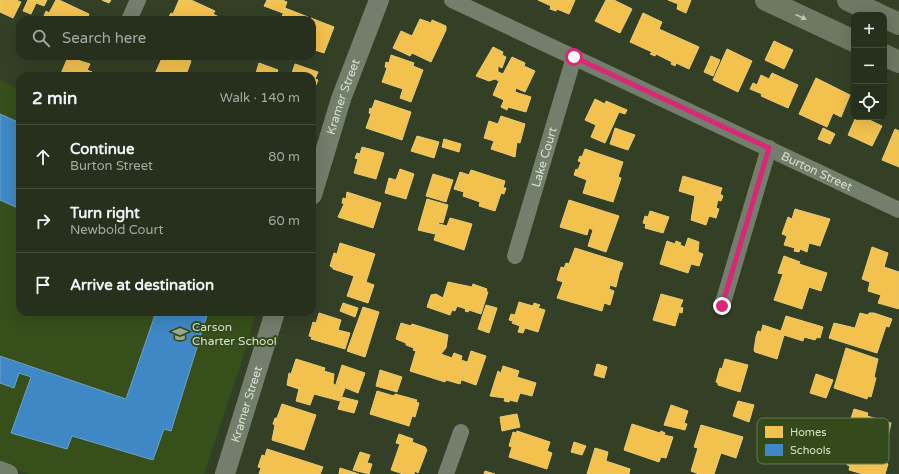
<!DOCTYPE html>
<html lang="en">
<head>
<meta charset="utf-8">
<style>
  :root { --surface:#26301c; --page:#323c29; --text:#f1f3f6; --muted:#a4a9a3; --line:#424b3b }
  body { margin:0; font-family:"Varela Round",sans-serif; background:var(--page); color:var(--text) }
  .controls { position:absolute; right:12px; top:12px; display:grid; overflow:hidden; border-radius:8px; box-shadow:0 4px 16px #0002 }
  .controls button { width:36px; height:36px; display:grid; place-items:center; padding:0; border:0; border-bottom:1px solid var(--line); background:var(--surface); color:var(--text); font:20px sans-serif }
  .stop { position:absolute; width:12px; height:12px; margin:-9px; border:3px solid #db2777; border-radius:50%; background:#fff }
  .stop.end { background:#db2777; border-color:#fff; box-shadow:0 1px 4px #0008 }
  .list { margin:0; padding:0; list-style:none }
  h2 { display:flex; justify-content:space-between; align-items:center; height:52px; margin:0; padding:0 16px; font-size:17px }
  h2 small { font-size:13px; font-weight:400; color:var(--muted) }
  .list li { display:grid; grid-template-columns:26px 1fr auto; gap:12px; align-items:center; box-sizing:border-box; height:64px; padding:0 16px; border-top:1px solid var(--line) }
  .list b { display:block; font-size:15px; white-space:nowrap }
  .list p { margin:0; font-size:13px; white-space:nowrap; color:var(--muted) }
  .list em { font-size:13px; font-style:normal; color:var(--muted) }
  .icon { flex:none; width:22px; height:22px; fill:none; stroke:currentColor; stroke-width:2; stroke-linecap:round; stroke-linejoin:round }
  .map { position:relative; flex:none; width:899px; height:474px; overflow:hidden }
  .search { position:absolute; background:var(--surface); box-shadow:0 4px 16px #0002; left:16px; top:16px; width:300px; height:44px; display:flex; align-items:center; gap:10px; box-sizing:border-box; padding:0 14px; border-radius:12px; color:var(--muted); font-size:15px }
  .panel { position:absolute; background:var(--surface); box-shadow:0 4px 16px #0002; left:16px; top:72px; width:300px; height:244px; border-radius:12px }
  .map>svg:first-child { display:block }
  .built { fill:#374f1b }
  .homes { fill:#f2c14e; stroke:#e9cb73 }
  .schools { fill:#3f88c5; stroke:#6ca3c6 }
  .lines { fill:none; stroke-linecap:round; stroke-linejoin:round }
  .minor { stroke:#747e6c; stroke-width:16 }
  .tertiary { stroke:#747e6c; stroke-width:20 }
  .primary { stroke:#6e7863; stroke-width:22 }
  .oneway { fill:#bac8af }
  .route { stroke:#db2777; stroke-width:5 }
  .labels { text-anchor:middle; stroke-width:4; stroke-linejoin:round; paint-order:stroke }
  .street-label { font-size:12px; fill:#d4e2c8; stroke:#344a1b }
  .poi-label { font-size:12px; fill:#d4e2c8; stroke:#344a1b; text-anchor:start }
  .key { fill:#344a1b; stroke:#64784f; stroke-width:1 }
  .key-label { font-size:11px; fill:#d4e2c8 }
</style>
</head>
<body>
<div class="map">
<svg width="899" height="474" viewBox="0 0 899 474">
  <rect width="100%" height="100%" fill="#334026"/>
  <path class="built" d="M0 80 20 90V312H256L241 364 204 474H29L0 464Z"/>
  <g class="homes">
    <path d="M0 0H16L21 2 13 18 0 12Z"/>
    <path d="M28 0H47L44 6 36 3 31 14 23 11Z"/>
    <path d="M56 0H59L89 14 87 20H46L47 18 44 16 46 11 49 13Z"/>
    <path d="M102 0H111L109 3Z"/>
    <path d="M179 0H191L215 11 213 14 225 20H167L171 13 173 14Z"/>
    <path d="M267 0H282L287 2 283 13 264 6Z"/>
    <path d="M538 0H575L569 14 557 9 556 11 550 9 551 6Z"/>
    <path d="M606 0H614L632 9 620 33 595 21Z"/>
    <path d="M668 0H691L686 13 677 9 678 4Z"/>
    <path d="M285 8 308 17 307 20H281Z"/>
    <path d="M643 13 662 22 659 29 699 47 689 69 676 63 675 66 671 64 672 62 656 54 655 56 650 54 652 52 630 42Z"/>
    <path d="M311 18 334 27 324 53 312 49Z"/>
    <path d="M420 19 431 23 432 20 446 26V30L431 62 412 53 410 56 393 48 401 31 412 36Z"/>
    <path d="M774 41 793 50 784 69 765 60Z"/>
    <path d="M493 47 503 52 502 55 506 57 502 68 498 66V72L503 74 512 57 525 63 524 66 535 71 525 92 516 88 515 92 531 97 526 112 508 107 507 110 501 107 504 100 493 95 499 81 495 79 489 81 476 76Z"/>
    <path d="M727 49 752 61 738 92 713 80Z"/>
    <path d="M391 55 414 63 413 66 423 70 411 102 400 98 403 89 382 82 387 68 385 67 386 62 389 63Z"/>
    <path d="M163 56H180L191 61 187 72 196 76H154Z"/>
    <path d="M711 56 720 60 713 76 704 72Z"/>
    <path d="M68 57 90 64 87 70 92 72 90 76H60Z"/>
    <path d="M259 63 278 70 276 76H255Z"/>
    <path d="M295 64 318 72 315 79 318 80 316 85 314 84 312 90V76H291Z"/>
    <path d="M772 73 798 85 788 108 761 96 762 94 750 89 753 83 757 85 761 75 769 79Z"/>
    <path d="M816 78 850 95 841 117 833 113 827 127 799 114Z"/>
    <path d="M595 99 605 104 606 101 627 110 625 114 619 112 605 143 591 137 596 125 585 120Z"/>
    <path d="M375 100 411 112 402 140 366 128 371 114 369 113 370 108 372 109Z"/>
    <path d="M501 116 525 124 520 143 517 142 515 157 491 149 494 141 484 138 489 121 498 124Z"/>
    <path d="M856 117H863L882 126 872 146 848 135Z"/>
    <path d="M615 128 635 135 628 150 610 144Z"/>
    <path d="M823 128 835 134 830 144 818 139Z"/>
    <path d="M895 129 899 131V167L882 160Z"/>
    <path d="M417 136 439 142 434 158 411 151Z"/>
    <path d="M444 139 461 144 459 152 442 147Z"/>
    <path d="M362 147 384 153 376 179 354 173 358 159 355 158 357 153 360 154Z"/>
    <path d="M585 149 623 162 618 177 621 178 613 202 583 193 587 180 574 175 576 169 578 170 581 162 578 161 580 156 582 157Z"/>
    <path d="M400 169 414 174 406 199 385 193 389 178 396 180Z"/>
    <path d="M471 170 505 181 503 188H506L504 194 501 193 495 211 479 206 480 202 463 196 464 192 454 189 460 172 469 175Z"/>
    <path d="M433 174 453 180 446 202 426 196Z"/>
    <path d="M683 176 722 188 720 194 723 196 721 201 718 200 716 208 719 209 716 218 709 216 706 225 691 220 695 196 679 191Z"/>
    <path d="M347 192 381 203 373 228 338 217 344 204 342 203 343 198 346 199Z"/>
    <path d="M427 199 448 205 443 223 439 222 435 234 418 230Z"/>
    <path d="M569 200 619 216 606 252 588 246 593 230 589 228 587 235 560 227Z"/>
    <path d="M795 209 830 219 820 246 809 243 807 252 800 249 799 252 794 251 795 248 784 245 787 236 782 234 788 217 792 219Z"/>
    <path d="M650 211 669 217 663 233 645 228 646 224 643 223 645 216 648 217Z"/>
    <path d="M450 218 472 224 464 250 434 240 439 224 447 226Z"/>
    <path d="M688 238 699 242 698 252 703 254 699 266 691 264 688 273 660 264 667 241 675 244 676 241 681 243 680 245 685 247Z"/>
    <path d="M340 243 375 254 366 282 374 285 368 303 347 296 354 276 333 269V268L330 266 334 253 337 254Z"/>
    <path d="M872 247 888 253 884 267 899 272V309L878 303 881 295 868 291 870 282 862 279Z"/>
    <path d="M575 248 623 263 621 270 607 266 620 270 616 287 610 285 609 289 614 291 610 305 604 303 602 311 557 298 563 282 557 280 561 267 564 268 566 263 569 264Z"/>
    <path d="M784 256 800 262 799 264 827 273 821 291 809 287 802 309 774 300 783 274 778 273Z"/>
    <path d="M448 282 472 287 473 284 487 289 486 292H488L481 314 469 310 468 312 465 311 466 309 457 306 455 311 452 310 450 315 427 307 431 295 436 294 443 298Z"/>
    <path d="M661 294 683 300 680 307 683 308 682 313 679 312 675 326 653 320Z"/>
    <path d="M519 302 533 306 534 303 540 305 538 308 545 310 538 332 525 328 523 333 518 332 520 326 512 323 513 321 509 320 511 314 515 315Z"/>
    <path d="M343 303 358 308 355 317 340 311Z"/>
    <path d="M486 305 497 308 489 333 478 329Z"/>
    <path d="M363 307 379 312 365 357 347 351Z"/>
    <path d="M319 313 341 320 338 330 350 333 345 349 311 339 312 337 309 336 313 322 316 323Z"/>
    <path d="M860 313 868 315 869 313H874L892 319 889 327 886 326 877 353 829 338 834 323 855 328Z"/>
    <path d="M786 316 823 327 820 338 817 337 815 340 804 337 803 341 784 335 777 359 755 352 754 350 756 337 758 331 761 332 763 325 781 331Z"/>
    <path d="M401 323 411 326 412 324 448 335 446 348 441 354 452 358 454 353 462 356 461 360 467 362 460 384 446 380 445 382 410 371 416 351 413 350 414 348 406 345V343L396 339Z"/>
    <path d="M846 348 878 359 874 377 876 378 871 397 868 396 867 399 834 388Z"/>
    <path d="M471 351 486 356 476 385 462 380Z"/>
    <path d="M296 359 325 368 324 371 334 374 333 384 345 388 340 401 314 394 310 405 296 401 299 389 287 385 289 373 291 374Z"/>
    <path d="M725 359 748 365 740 392 718 385V383L716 382 720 368 722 369Z"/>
    <path d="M597 364 607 367 604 378 594 375Z"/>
    <path d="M342 365 365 373 358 393 336 384Z"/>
    <path d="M503 366 519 371 517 377 536 383 532 396 520 393 517 402 510 400 509 402 504 401 505 398 490 396 498 371 501 373Z"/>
    <path d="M380 370 402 377 397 392 376 386Z"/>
    <path d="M816 374 833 380 826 398 810 393Z"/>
    <path d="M377 391 394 396 395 394 417 400 416 402 419 403 415 417 412 416 409 426 370 414Z"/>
    <path d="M342 397 358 401 354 413 338 409Z"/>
    <path d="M738 401 754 405 749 422 733 416Z"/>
    <path d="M282 404 316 415 304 450 272 440 275 425 273 424 275 418H277Z"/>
    <path d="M671 405 688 411 684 423 687 424 685 430 664 425Z"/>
    <path d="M854 409 868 413 867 416 891 423 885 450 845 438Z"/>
    <path d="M517 414 520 427 502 431 500 417Z"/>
    <path d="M632 424 660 433 661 431 665 433 664 435 673 437 666 458 661 457 659 462 624 450Z"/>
    <path d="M701 425 743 437 736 458 721 453 714 474H699L691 471 698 448 694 447Z"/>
    <path d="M517 431 550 442 547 451 552 453 547 469 509 457 512 447 509 446 513 432 516 433Z"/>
    <path d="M399 434 413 439 412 442 425 447 427 450 418 473 415 471 414 474H403L391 470 400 444 396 443Z"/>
    <path d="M574 442 586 446 582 455 571 452Z"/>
    <path d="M595 448 608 452 606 461 630 469 629 474H587Z"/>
    <path d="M267 449 323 467 320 474H259L261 468 258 467 262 455 265 456Z"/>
    <path d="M360 452 370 455 367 463 372 464 369 474 353 470Z"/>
    <path d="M851 453 888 464 885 474H863L849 470 850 466 847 465Z"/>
    <path d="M340 468 359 474H339Z"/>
    <path d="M485 471 495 474H484Z"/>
  </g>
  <g class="schools">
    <path d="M0 114 20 123V209L0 200Z"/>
    <path d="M156 312H208L171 431 164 429 153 460 72 436 67 449 11 433 31 377 19 373 14 388 0 383V356L126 399Z"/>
  </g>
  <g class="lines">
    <g class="minor">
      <path id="s1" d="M452 0 899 210"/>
      <path d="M129 20 138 0"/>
      <path id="s2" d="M515 256 574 57"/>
      <path d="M722 306 769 148"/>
      <path d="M446 474 461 432"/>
    </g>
    <g class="tertiary">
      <path id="s3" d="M312 195 341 99 379 0"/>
      <path d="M0 471 8 474"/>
      <path id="s4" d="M225 474 275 312"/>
    </g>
    <g class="primary">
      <path d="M766 0 854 41"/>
      <path d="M848 0 880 15"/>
      <path d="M884 17 899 24"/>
      <path d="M884 55 899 62"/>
    </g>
  </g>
  <defs><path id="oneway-solid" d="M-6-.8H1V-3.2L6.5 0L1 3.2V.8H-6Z"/></defs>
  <use class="oneway" href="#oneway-solid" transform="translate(801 17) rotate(25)"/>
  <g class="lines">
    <path class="route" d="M574 57 769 148 722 306"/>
  </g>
  <defs>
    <symbol id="school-bare" viewBox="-9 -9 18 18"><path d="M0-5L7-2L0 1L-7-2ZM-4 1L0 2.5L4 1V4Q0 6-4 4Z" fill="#9ca98f" stroke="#344a1b" stroke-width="2.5" paint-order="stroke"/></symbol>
  </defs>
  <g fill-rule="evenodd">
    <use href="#school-bare" x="169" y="323" width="22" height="22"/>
  </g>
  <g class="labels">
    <g class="street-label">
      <text dy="4" stroke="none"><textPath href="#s3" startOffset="103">Kramer Street</textPath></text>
      <text dy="4" stroke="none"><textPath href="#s2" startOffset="103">Lake Court</textPath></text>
      <text dy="4" stroke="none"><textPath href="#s1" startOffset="403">Burton Street</textPath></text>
      <text dy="4" stroke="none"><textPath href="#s4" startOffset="73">Kramer Street</textPath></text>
    </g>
    <g class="poi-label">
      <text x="192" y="331">Carson<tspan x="192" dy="14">Charter School</tspan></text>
    </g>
  </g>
  <rect x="757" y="418" width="132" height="46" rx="6" class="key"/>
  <rect x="765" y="426" width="18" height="12" fill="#f2c14e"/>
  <rect x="765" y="444" width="18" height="12" fill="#3f88c5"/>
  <g class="key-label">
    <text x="790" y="436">Homes</text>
    <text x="790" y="454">Schools</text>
  </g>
</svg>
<div class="controls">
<button>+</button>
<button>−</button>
<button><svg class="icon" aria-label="locate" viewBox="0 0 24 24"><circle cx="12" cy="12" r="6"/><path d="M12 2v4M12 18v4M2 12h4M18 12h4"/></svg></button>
</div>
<div class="stop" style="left:574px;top:57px"></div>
<div class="stop end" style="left:722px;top:306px"></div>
<div class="search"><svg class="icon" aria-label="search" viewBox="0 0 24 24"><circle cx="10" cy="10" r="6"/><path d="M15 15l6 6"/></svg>Search here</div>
<section class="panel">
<h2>2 min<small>Walk · 140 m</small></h2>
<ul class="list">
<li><svg class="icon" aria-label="ahead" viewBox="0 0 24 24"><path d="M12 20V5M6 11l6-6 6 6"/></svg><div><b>Continue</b><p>Burton Street</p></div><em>80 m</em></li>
<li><svg class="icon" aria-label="right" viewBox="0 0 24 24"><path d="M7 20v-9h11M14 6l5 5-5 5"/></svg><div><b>Turn right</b><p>Newbold Court</p></div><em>60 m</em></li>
<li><svg class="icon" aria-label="arrive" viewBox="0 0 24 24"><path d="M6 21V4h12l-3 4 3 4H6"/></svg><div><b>Arrive at destination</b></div></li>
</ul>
</section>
</div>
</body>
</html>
